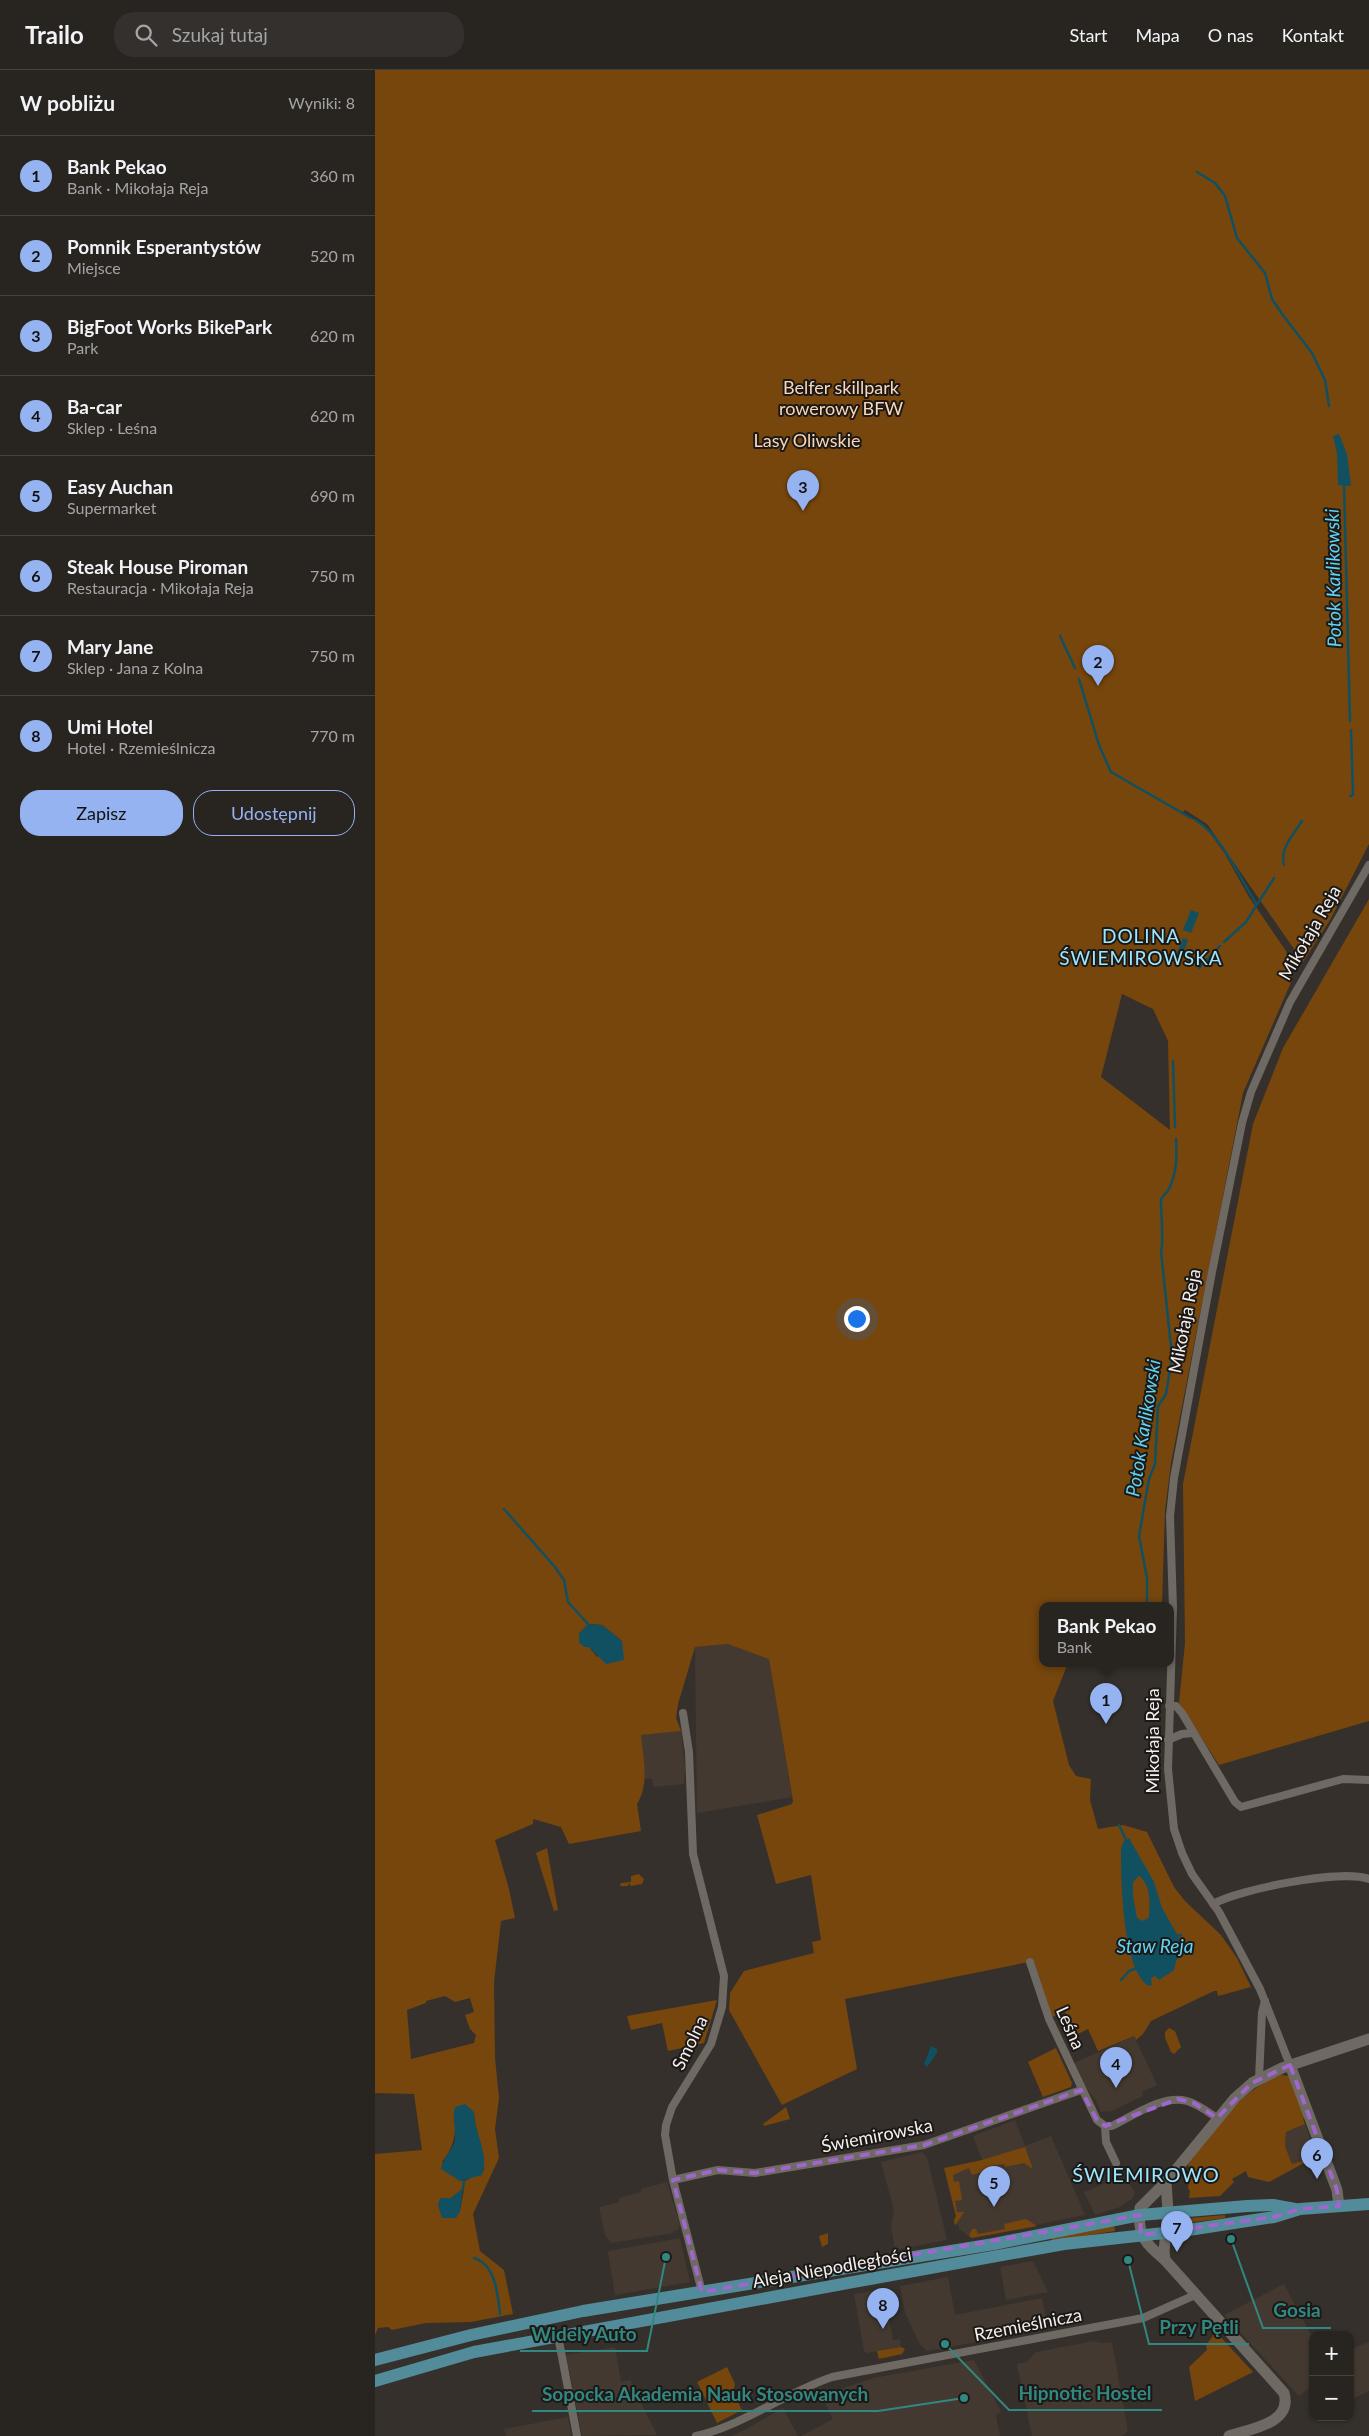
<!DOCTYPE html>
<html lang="pl">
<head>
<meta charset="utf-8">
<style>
  :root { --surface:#282420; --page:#34302d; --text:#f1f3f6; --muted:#a5a4a5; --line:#44413e; --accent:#95b2f1 }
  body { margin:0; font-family:Lato,sans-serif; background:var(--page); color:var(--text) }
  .controls { position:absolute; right:15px; bottom:15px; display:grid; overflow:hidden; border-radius:10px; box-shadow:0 1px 4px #0004 }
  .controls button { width:45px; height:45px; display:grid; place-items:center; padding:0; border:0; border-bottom:1px solid var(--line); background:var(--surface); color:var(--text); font:25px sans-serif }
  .you { position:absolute; left:481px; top:1248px; width:18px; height:18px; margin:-12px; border:4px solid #fff; border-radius:50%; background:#1a73e8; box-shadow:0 0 0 8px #1a73e833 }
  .badge { display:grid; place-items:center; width:32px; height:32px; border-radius:50%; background:var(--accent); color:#111; font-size:16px; font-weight:700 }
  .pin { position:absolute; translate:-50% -41px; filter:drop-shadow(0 1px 2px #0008) }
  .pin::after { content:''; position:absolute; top:26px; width:18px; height:15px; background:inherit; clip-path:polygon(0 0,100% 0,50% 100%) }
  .popup { position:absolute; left:664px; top:1532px; width:135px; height:65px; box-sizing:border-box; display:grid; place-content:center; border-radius:10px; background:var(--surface); filter:drop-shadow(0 1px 4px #0005); font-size:16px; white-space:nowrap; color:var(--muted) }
  .popup b { font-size:19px; color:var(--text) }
  .popup::after { content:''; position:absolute; left:50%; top:100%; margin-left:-10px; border:10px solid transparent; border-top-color:var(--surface) }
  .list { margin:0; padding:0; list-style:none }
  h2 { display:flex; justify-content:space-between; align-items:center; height:65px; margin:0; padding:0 20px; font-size:21px }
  h2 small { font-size:16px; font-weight:400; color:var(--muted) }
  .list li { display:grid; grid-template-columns:32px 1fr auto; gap:15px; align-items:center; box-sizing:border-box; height:80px; padding:0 20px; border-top:1px solid var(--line) }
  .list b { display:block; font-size:19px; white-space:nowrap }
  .list p { margin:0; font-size:16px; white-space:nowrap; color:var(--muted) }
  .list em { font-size:16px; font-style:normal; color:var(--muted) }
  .actions { display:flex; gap:10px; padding:15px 20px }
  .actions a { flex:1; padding:11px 0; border:1px solid var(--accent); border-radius:20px; text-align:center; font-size:18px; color:var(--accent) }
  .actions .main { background:var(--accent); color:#111 }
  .icon { flex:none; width:28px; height:28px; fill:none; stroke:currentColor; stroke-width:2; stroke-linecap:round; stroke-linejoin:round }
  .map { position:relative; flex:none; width:994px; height:2366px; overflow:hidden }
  header { display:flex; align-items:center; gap:30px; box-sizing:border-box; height:70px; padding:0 25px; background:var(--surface); border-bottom:1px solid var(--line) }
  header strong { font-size:24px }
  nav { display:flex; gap:28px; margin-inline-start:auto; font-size:18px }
  .search { width:350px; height:45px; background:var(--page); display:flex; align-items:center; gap:12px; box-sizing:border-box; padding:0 18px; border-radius:20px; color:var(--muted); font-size:19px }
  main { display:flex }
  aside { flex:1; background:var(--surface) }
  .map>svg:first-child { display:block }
  .built { fill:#433930 }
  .green { fill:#76460d; fill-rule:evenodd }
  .water { fill:#105061; fill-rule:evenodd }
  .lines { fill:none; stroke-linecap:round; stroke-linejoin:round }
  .stream { stroke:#105061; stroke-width:2.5 }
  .street { stroke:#6f6963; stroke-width:8 }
  .secondary { stroke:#6f6963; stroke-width:11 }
  .primary { stroke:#528b9a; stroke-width:12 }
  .marked { fill:none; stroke:#9f66cc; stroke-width:4; stroke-dasharray:10 6; stroke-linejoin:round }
  .labels { text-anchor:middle; stroke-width:4; stroke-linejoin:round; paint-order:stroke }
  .park-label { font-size:18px; fill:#fad7b8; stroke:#1b1816 }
  .street-label { font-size:18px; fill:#f3efec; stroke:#1b1816 }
  .water-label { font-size:19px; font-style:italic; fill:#60d2f4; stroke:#1b1816 }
  .neighbourhood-label { font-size:19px; letter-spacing:1px; fill:#9de7ff; stroke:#1b1816 }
  .quarter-label { font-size:20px; letter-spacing:1px; fill:#9de7ff; stroke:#1b1816 }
  .leader { fill:none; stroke:#318881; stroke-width:2 }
  .callout-dot { fill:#318881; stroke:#1b1816; stroke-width:2 }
  .callout-label { font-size:19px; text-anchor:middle; font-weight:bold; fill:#318881; stroke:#1b1816; stroke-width:4; stroke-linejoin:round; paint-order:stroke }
</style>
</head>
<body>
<header>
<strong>Trailo</strong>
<div class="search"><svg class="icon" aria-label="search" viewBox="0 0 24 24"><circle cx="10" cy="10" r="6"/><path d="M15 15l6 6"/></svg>Szukaj tutaj</div>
<nav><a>Start</a><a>Mapa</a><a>O nas</a><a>Kontakt</a></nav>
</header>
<main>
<aside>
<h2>W pobliżu<small>Wyniki: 8</small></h2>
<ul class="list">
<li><span class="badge">1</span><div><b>Bank Pekao</b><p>Bank · Mikołaja Reja</p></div><em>360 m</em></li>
<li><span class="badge">2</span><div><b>Pomnik Esperantystów</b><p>Miejsce</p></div><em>520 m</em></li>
<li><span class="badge">3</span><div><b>BigFoot Works BikePark</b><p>Park</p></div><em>620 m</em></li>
<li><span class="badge">4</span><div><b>Ba-car</b><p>Sklep · Leśna</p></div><em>620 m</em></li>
<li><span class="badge">5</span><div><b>Easy Auchan</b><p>Supermarket</p></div><em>690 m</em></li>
<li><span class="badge">6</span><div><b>Steak House Piroman</b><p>Restauracja · Mikołaja Reja</p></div><em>750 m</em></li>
<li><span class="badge">7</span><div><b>Mary Jane</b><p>Sklep · Jana z Kolna</p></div><em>750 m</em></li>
<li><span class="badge">8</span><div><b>Umi Hotel</b><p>Hotel · Rzemieślnicza</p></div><em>770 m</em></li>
</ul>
<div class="actions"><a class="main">Zapisz</a><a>Udostępnij</a></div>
</aside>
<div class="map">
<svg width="994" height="2366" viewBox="0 0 994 2366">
  <rect width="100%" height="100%" fill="#35302b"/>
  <g class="built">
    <path d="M353 1574 394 1588 417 1727 322 1743 320 1577Z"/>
    <path d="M306 1661 310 1698 309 1714 279 1717 277 1709H270L265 1665Z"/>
    <path d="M759 1966 782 2015 767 2022 768 2026 737 2041 726 2042 720 2029 709 2015 699 1993Z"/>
    <path d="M640 2050 650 2076 676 2066 710 2145 597 2168 584 2159 571 2104 607 2090 598 2066Z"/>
    <path d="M930 2054 941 2085 917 2094 910 2076 911 2062Z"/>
    <path d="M547 2082 552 2087 572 2170 520 2180 516 2156 519 2140 506 2092Z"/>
    <path d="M743 2108 751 2109 760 2122 758 2128 745 2137 720 2145 709 2122Z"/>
    <path d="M292 2112 305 2155 303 2160 298 2161V2163L236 2173 230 2165 224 2137 244 2132V2128L266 2122V2119Z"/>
    <path d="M305 2168 315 2212 240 2225 233 2183 234 2181Z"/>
    <path d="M658 2191 673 2222 631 2230 625 2197Z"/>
    <path d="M573 2207 580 2245 667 2228 673 2259 552 2281 544 2273 530 2243 525 2216Z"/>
    <path d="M909 2214 938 2269V2315L924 2326 849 2245Z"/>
    <path d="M508 2219 518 2270 525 2269 526 2277 492 2283 489 2281 479 2224Z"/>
    <path d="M719 2271 726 2273 737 2272 753 2361 747 2366H657L642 2294 652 2292 661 2282Z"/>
    <path d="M994 2272V2321L975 2330V2279Z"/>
    <path d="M240 2277 246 2312 255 2310 282 2365 207 2366 191 2285Z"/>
    <path d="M599 2290 626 2342 621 2345 625 2366H426L458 2349 446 2326 498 2308Z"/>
    <path d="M408 2338 423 2366H357L380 2354Z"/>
    <path d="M193 2347 196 2366H131L129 2359Z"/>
  </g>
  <g class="green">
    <path d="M0 0H994V774L955 850 928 892 832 754 810 740 807 743 830 756 850 784 874 827 911 881 917 910 868 1023 796 1393 790 1440 787 1535H667V1593H693L678 1631 694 1695 701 1706 716 1709 715 1730 723 1759 748 1755 772 1762 799 1817 810 1831 846 1865 862 1888 876 1917 843 1926 842 1921H839L776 1951 768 1964 761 1970 759 1966 723 1981 713 1959 701 1965 690 1942 677 1947 659 1891 470 1929 482 1999 407 2035 354 1940 355 1923 369 1901 439 1883 437 1872 446 1870 436 1805 401 1814 382 1745 417 1734 418 1731 394 1589 353 1574 320 1577 303 1634 301 1648 306 1661 266 1665C268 1688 275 1713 262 1734L266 1761 194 1774 186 1757 158 1749V1754L120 1770 134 1819 140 1848 126 1851 119 1912 120 1988 124 2028 120 2059 124 2088 98 2144 105 2181 129 2200 138 2244 96 2252 51 2253 17 2260 13 2257 3 2258 0 2265V2084L47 2080 39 2024 0 2023ZM747 924 778 939 793 971 795 1060 726 1007ZM213 1554 227 1555 247 1571 222 1587 204 1564ZM70 1926 80 1932 95 1928 99 1942 90 1945 95 1959 101 1965 99 1973 36 1989 32 1940 51 1933V1931ZM99 2042C100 2062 109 2080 109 2100L90 2111H85L67 2092C79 2077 81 2065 80 2046ZM89 2119 85 2141 76 2128Z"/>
    <path d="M994 829V1651L844 1695 804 1633 810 1573 808 1414 878 1054 908 978Z"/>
    <path d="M172 1778 183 1840 179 1841 161 1783Z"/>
    <path d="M264 1804 269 1809 267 1814 256 1816 254 1813 253 1816H245L246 1813 256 1812V1806Z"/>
    <path d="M342 1930 329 1973 293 1981 287 1953 256 1960 252 1946Z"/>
    <path d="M794 1958 800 1961 806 1977 799 1984 796 1982 790 1968V1962Z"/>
    <path d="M681 1978 697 2013 696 2017 668 2027 653 1992Z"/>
    <path d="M906 2005 914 2006 930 2048 928 2049 930 2054 911 2062 910 2076 917 2094 942 2086 894 2112 873 2107 871 2101 857 2109 859 2112 845 2126 814 2128 815 2120 813 2119 815 2102 813 2094C839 2061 864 2020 906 2005Z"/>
    <path d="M411 2037 415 2049 389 2056 388 2054Z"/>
    <path d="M650 2077 658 2099 649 2093 630 2097 629 2094 615 2096V2099L597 2105 594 2098 578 2105 579 2112 584 2111 587 2130 580 2131 582 2142H589L580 2156 579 2150 581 2146 569 2098 607 2090Z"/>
    <path d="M850 2145V2148L812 2153 816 2148Z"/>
    <path d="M651 2149 662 2156 597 2168 594 2166 597 2159H601L603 2164 630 2159 629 2154Z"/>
    <path d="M739 2155 740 2161 677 2171 676 2167Z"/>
    <path d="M453 2163V2174L447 2177 444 2166Z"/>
    <path d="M841 2262 878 2302 820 2331 814 2297 832 2280 831 2275Z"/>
    <path d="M526 2277 530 2279 527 2284 504 2289 502 2281Z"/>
    <path d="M352 2297 360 2314 358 2322 367 2340 342 2353 322 2312Z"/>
  </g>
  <g class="water">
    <path d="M964 364 972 384 976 416 963 415 962 383 958 366Z"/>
    <path d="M816 840 824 843 816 863 808 860Z"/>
    <path d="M808 868 813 870 807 887 801 885Z"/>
    <path d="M213 1554 227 1555 247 1571 249 1590 231 1594 214 1577H209L204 1572V1564Z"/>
    <path d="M754 1768 779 1812 787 1838 803 1866 808 1881 801 1891 799 1900 784 1910 780 1906 776 1908 777 1915 774 1916C747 1901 746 1808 746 1779L748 1772ZM764 1806C776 1814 775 1834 774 1847L768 1851 762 1848 758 1826V1812Z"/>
    <path d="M556 1976 562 1979V1983L552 1997 549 1994Z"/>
    <path d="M90 2034 99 2042C99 2062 115 2085 107 2105L85 2111 66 2099C68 2088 77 2081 80 2070 81 2059 77 2046 80 2037Z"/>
    <path d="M88 2118 85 2141 81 2148H67L63 2135 65 2128H76Z"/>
  </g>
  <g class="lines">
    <g class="stream">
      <path d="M822 102 840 113 850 126 862 168 890 203 897 229 907 244 937 283 950 310 954 336"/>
      <path d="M969 415 975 651"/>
      <path d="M685 566 700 598"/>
      <path d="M704 609 724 675 736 702 816 748"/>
      <path d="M975 726 978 725 976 660"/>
      <path d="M820 750C845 763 867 812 882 835"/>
      <path d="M909 795C904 779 919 764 927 751"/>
      <path d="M849 872 871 852 899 808"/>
      <path d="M824 898 845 876"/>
      <path d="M798 991 800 1057"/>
      <path d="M129 1439 180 1497 189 1510 193 1532 213 1554"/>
      <path d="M772 1535V1508L764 1466 774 1409 780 1394 783 1336 791 1324 797 1287 786 1181C789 1172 786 1143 786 1131 786 1126 792 1123 794 1119 802 1102 802 1087 801 1069"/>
      <path d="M744 1755 751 1770"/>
      <path d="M803 1866 806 1865"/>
      <path d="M746 1910 754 1901 762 1898"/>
      <path d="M88 2118 89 2111"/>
      <path d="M99 2188C120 2194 123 2224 125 2244"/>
    </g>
    <g class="street">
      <path d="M794 1636H801L807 1643 860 1732 866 1737 968 1709 994 1710"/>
      <path d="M308 1643 314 1682 318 1784 349 1906 347 1937 336 1974 297 2037 291 2055 290 2065 298 2110 327 2222"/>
      <path d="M793 1670 807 1664 818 1663"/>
      <path d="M838 1834C865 1819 966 1799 994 1809"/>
      <path d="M655 1892 674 1949 722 2050 730 2056H737C758 2046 788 2024 812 2031 823 2034 833 2042 842 2048"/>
      <path d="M915 1995 885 1919 844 1842 817 1804 807 1783 799 1759 793 1699 798 1538 795 1446 799 1408 837 1202 867 1053 876 1022 915 932 994 795"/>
      <path d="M884 2009 887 1942 890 1931"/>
      <path d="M730 2056 731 2072 741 2093"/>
      <path d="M298 2110 343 2100 380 2103 549 2075 706 2020"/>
      <path d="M183 2266 202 2366"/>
      <path d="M321 2366C369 2355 410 2323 457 2307L768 2248 820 2225"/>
    </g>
    <g class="secondary">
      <path d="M915 1995 962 2120 964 2136"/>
      <path d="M790 2190 789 2181 793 2142 791 2112"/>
      <path d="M854 2366C874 2359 918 2354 909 2323L790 2190C770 2173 762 2166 765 2138L791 2112 860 2028 877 2013 907 1998 994 1969"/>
    </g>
    <g class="primary">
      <path d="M0 2290 96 2265 208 2241 619 2174 765 2145 872 2136 898 2135 920 2139"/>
      <path d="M0 2311 99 2282 511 2206 689 2174 807 2161 899 2147 925 2139 994 2134"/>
    </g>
  </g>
  <path class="marked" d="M915 1995 962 2120 964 2136 925 2139 899 2147 766 2165 765 2145 327 2222 298 2110 343 2100 380 2103 549 2075 706 2020 722 2050 730 2056 803 2029 819 2033 842 2048 877 2013Z"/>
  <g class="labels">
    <g class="park-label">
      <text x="466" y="324">Belfer skillpark<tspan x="466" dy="21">rowerowy BFW</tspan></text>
      <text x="432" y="377">Lasy Oliwskie</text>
    </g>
    <g class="street-label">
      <text transform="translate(935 863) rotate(-60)" y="6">Mikołaja Reja</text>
      <text transform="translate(810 1251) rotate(-79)" y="6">Mikołaja Reja</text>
      <text transform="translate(778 1671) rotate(-90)" y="6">Mikołaja Reja</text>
      <text transform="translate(695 1958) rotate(66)" y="6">Leśna</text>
      <text transform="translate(315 1973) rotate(-64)" y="6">Smolna</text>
      <text transform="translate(502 2066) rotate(-11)" y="6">Świemirowska</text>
      <text transform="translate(457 2198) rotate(-10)" y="6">Aleja Niepodległości</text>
      <text transform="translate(653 2255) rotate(-11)" y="6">Rzemieślnicza</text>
    </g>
    <g class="water-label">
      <text transform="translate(958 508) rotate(-91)" y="7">Potok Karlikowski</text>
      <text transform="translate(768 1358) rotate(-81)" y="7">Potok Karlikowski</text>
      <text x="780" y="1883">Staw Reja</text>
    </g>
    <g class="neighbourhood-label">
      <text x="766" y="873">DOLINA<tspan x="766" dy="22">ŚWIEMIROWSKA</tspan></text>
    </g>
    <g class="quarter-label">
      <text x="771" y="2112">ŚWIEMIROWO</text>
    </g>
  </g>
  <path class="leader" d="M856 2169L888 2258H956M753 2190L774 2274H874M291 2187L272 2281H145M570 2274L634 2340H787M589 2328L503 2341H157"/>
  <g class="callout-dot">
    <circle cx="856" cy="2169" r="5"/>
    <circle cx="753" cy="2190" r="5"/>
    <circle cx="291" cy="2187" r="5"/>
    <circle cx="570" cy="2274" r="5"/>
    <circle cx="589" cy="2328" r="5"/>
  </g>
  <g class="callout-label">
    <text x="922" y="2247">Gosia</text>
    <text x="824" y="2264">Przy Pętli</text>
    <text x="209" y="2271">Widely Auto</text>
    <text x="710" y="2330">Hipnotic Hostel</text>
    <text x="330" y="2331">Sopocka Akademia Nauk Stosowanych</text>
  </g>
</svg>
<div class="controls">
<button>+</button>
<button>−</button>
</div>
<div class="you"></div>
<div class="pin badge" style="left:731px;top:1654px">1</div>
<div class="popup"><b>Bank Pekao</b>Bank</div>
<div class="pin badge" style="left:723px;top:616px">2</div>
<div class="pin badge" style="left:428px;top:441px">3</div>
<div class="pin badge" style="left:741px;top:2018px">4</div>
<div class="pin badge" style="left:619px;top:2137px">5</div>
<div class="pin badge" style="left:942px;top:2109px">6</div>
<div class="pin badge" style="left:802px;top:2182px">7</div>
<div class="pin badge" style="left:508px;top:2259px">8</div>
</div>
</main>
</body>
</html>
